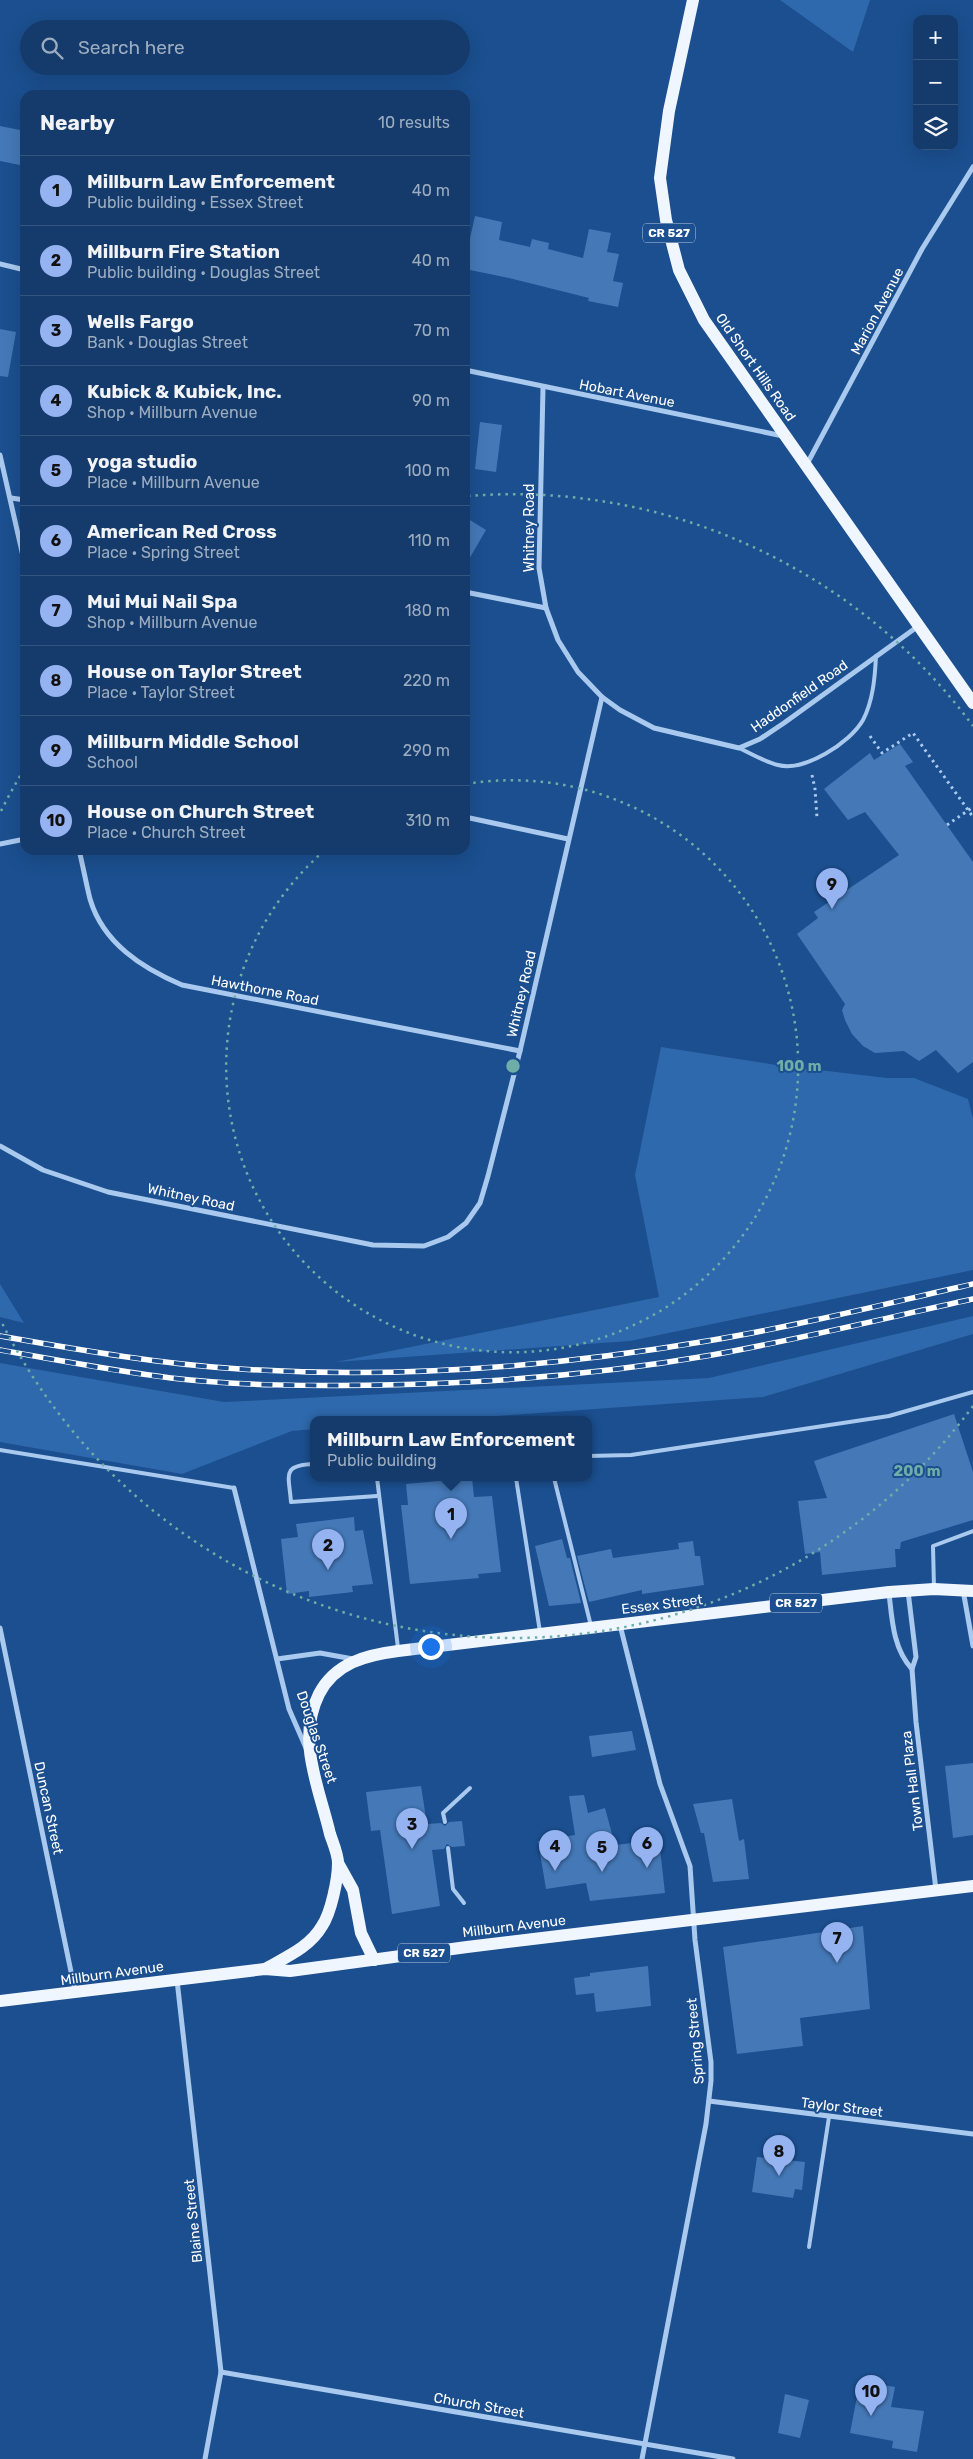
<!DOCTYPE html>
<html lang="en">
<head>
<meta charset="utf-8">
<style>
  :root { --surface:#143b6b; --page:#214673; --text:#f1f3f6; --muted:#9dadc1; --line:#33557e; --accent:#95b2f1 }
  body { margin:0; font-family:Rubik,sans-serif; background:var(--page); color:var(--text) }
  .controls { position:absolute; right:15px; top:15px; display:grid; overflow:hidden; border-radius:10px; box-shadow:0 5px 20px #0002 }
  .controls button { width:45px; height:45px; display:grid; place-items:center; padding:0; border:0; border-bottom:1px solid var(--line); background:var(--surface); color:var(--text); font:25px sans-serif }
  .you { position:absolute; left:430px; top:1646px; width:18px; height:18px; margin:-12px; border:4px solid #fff; border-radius:50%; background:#1a73e8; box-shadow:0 0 0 8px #1a73e833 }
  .badge { display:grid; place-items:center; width:32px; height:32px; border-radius:50%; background:var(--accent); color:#111; font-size:16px; font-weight:700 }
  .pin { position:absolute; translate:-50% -41px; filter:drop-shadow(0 1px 2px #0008) }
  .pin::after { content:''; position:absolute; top:26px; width:18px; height:15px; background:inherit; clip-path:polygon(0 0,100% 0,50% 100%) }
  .popup { position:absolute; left:310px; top:1416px; width:282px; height:65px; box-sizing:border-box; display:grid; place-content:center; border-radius:10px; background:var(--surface); filter:drop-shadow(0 1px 4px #0005); font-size:16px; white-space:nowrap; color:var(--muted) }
  .popup b { font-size:19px; color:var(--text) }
  .popup::after { content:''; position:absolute; left:50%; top:100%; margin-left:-10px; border:10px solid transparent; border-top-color:var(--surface) }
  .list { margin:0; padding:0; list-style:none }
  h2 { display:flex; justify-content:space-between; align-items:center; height:65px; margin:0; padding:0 20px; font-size:21px }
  h2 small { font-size:16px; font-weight:400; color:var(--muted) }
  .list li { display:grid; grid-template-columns:32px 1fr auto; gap:15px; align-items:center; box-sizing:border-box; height:70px; padding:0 20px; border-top:1px solid var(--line) }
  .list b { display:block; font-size:19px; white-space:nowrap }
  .list p { margin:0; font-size:16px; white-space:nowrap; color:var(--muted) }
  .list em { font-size:16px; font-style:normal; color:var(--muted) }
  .icon { flex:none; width:28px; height:28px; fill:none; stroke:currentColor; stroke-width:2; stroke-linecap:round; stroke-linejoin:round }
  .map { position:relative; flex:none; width:973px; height:2459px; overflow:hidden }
  .search { position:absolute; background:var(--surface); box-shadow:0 5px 20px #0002; left:20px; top:20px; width:450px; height:55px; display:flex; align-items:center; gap:12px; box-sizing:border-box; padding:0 18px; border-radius:28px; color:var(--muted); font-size:19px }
  .panel { position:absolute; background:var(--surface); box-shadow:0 5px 20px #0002; left:20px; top:90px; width:450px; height:765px; border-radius:15px }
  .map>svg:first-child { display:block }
  .green { fill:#2e69ad }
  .building { fill:#4478b7 }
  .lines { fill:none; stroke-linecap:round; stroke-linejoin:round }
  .path { stroke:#a9c9ee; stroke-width:3; stroke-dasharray:2.5 4; stroke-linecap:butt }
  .lane { stroke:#a9c9ee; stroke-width:4 }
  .street { stroke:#a9c9ee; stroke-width:5 }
  .primary { stroke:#f0f6ff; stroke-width:12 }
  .rail-casing { stroke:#fff; stroke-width:5.5 }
  .rail { stroke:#1b4f8f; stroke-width:4; stroke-dasharray:11; stroke-linecap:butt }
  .ring { fill:none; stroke:#6fada8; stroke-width:2.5; stroke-dasharray:2.5 5 }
  .labels { text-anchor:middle; stroke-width:4; stroke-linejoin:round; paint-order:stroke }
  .shield { fill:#1b4f8f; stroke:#bbcadd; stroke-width:1 }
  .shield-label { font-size:12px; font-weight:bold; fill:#fff }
  .street-label { font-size:14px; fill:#fff; stroke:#1b4f8f }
  .centre { fill:#6fada8; stroke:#1b4f8f; stroke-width:2.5 }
  .ring-label { font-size:15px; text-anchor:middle; font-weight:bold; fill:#6fada8; stroke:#1b4f8f; stroke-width:4; stroke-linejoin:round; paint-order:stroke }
</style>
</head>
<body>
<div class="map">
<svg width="973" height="2459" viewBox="0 0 973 2459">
  <rect width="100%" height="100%" fill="#1b4f8f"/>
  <g class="green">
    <path d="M780 0H870L853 52Z"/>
    <path d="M661 1047 776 1065 887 1078H914L968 1099 973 1119V1270L630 1341 336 1362 659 1297 635 1175Z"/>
    <path d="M0 1284 24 1323 0 1317Z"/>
    <path d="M973 1316V1334L763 1397 440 1420H314L313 1429 292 1431 182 1474 0 1442V1363L224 1402 709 1378Z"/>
  </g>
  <g class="building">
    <path d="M0 126 25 131V166L0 161Z"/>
    <path d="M475 216 502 222 499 240 530 247 532 239 549 243 548 249 583 258 589 229 611 233 607 252 619 254 613 281 623 283 618 307 588 301 589 298 509 278 465 269V242L469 243Z"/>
    <path d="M0 329 16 332 8 377 0 376Z"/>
    <path d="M480 422 502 425 496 472 475 469Z"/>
    <path d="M465 517 486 530 465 566Z"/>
    <path d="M900 744 913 762 905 766 973 862V1062L958 1073 936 1050 919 1061 904 1051 875 1053 863 1046 852 1034 845 1020 842 1010 845 1004 797 934 818 918 814 912 899 855 865 812 848 820 824 789 870 753 874 760Z"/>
    <path d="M954 1414 973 1472V1520L901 1542 900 1549H895L896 1567 822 1575 820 1552 805 1554 798 1501 827 1498 814 1461Z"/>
    <path d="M472 1478 474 1497 492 1496 501 1572 478 1574 479 1578 410 1584 401 1505H408L406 1484Z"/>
    <path d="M354 1517 355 1531 363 1530 373 1584 352 1586 353 1592 309 1597V1591L287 1594 281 1539 298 1537 296 1524Z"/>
    <path d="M562 1539 567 1558H570L581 1603 549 1606 535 1546Z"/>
    <path d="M693 1541 695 1556H700L704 1585 642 1594V1590L589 1602 577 1556 611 1549 613 1558 679 1549 678 1543Z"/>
    <path d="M632 1731 636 1750 592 1757 589 1736Z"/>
    <path d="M973 1763V1835L953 1838 945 1766Z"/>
    <path d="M421 1786 427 1824 441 1823 445 1826 449 1822 462 1821 465 1846 452 1847 447 1844 444 1849 432 1850 440 1906 392 1914 380 1830 371 1831 366 1792Z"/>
    <path d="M584 1795 588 1813 605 1808 615 1845 659 1840 665 1893 590 1901 586 1883 546 1889 538 1841 575 1835 569 1796Z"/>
    <path d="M732 1799 739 1841 744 1839 749 1879 713 1882 704 1833H701L693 1804Z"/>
    <path d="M863 1926 870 2009 800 2018 803 2046 737 2054 723 1947Z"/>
    <path d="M648 1966 651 2006 596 2012 594 1993 576 1995 574 1978 590 1976V1973Z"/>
    <path d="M757 2157 805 2162 802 2190 795 2189 793 2198 752 2192Z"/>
    <path d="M860 2381 895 2387 891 2407 924 2411 917 2452 892 2448 893 2441 850 2433Z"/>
    <path d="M785 2394 809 2400 800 2438 778 2433Z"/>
  </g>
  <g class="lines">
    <g class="path">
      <path d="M870 736 882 753 913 733 973 817"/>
      <path d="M812 775 815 789 817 818"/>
      <path d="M947 825 973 807"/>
    </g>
    <g class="lane">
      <path d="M739 748C752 754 765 762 778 765 804 772 850 743 863 720 873 701 875 677 876 656"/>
      <path d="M0 1450 234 1488"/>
      <path d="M588 1456 631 1455 889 1416 973 1392"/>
      <path d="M314 1464C281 1465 289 1475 291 1502L377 1496"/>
      <path d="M377 1478 398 1648"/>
      <path d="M516 1478 540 1632"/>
      <path d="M554 1478 591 1626"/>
      <path d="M934 1588 933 1546 973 1531"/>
      <path d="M445 1822 443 1813 470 1788"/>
      <path d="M448 1848 453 1889 464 1903"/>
      <path d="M809 2247 829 2117"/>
    </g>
    <g class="street">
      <path d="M0 264 25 270"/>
      <path d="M465 370 783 436"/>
      <path d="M543 388 539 568 546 608 558 640 578 672 602 697 620 710 654 728 739 748 760 739 784 723 917 627"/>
      <path d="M0 455 25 565"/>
      <path d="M807 464 922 249 973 167"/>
      <path d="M11 498 25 500"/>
      <path d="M465 592 546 608"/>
      <path d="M465 817 568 839"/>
      <path d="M0 844 25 839"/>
      <path d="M79 850C83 866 86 883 90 899 103 943 142 968 182 985L520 1051"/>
      <path d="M0 1146 43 1170 108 1192 373 1245 424 1246 448 1237 466 1223 480 1203 488 1176 520 1051 602 697"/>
      <path d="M234 1488 289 1709 306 1748"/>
      <path d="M963 1590 973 1646"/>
      <path d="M908 1591 916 1657 912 1669 916 1722 936 1890"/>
      <path d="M889 1593C892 1619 893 1649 912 1669"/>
      <path d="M620 1625 660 1784 690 1866 695 1940 711 2062V2081L706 2124 642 2459"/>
      <path d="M0 1628 75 1991"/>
      <path d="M277 1659 320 1653 353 1659"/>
      <path d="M177 1980 221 2372 205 2459"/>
      <path d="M709 2101 973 2134"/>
      <path d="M221 2372 733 2459"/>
    </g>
    <g class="primary">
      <path d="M693 0 669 111 660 178 666 220 679 270 704 320 973 703"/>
      <path d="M338 1863 353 1890 361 1933 374 1960"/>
      <path d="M265 1969C286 1957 310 1947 322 1926 331 1913 338 1879 338 1863 338 1854 333 1843 330 1834 319 1787 296 1740 319 1694 335 1663 366 1655 398 1651L889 1592 934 1589 973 1591"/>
      <path d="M0 2001 265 1969 290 1971 467 1947 973 1886"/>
    </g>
    <defs>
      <g id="rail">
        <path d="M0 1336C80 1350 159 1364 240 1369 395 1379 554 1367 707 1341 797 1326 885 1304 973 1284"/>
        <path d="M0 1350C57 1360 114 1371 171 1378 241 1386 312 1386 383 1385 493 1383 603 1374 712 1355 800 1339 886 1318 973 1299"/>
      </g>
    </defs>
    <use href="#rail" class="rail-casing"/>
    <use href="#rail" class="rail"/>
  </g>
  <g class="ring">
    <path d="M466 784A286 286 0 1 1 325 850"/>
    <path d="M973 1406A572 572 0 0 1 1 1321M1 811A572 572 0 0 1 23 771M468 496A572 572 0 0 1 973 726"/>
  </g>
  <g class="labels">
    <g class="shield">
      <rect x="643" y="223.5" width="52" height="19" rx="4"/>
      <rect x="770" y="1593.5" width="52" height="19" rx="4"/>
      <rect x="398" y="1943.5" width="52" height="19" rx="4"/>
    </g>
    <g class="shield-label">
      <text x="669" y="237">CR 527</text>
      <text x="796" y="1607">CR 527</text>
      <text x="424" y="1957">CR 527</text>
    </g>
    <g class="street-label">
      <text transform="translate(877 311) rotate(-62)" y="5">Marion Avenue</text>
      <text transform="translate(756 367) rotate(55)" y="5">Old Short Hills Road</text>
      <text transform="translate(627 393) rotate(11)" y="5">Hobart Avenue</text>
      <text transform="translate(529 528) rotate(-90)" y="5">Whitney Road</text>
      <text transform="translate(799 696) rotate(-35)" y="5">Haddonfield Road</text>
      <text transform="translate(265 990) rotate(11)" y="5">Hawthorne Road</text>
      <text transform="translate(521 994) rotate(-77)" y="5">Whitney Road</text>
      <text transform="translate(191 1197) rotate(12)" y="5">Whitney Road</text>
      <text transform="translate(662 1604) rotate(-7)" y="5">Essex Street</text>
      <text transform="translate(317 1737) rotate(71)" y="5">Douglas Street</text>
      <text transform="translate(912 1781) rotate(-97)" y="5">Town Hall Plaza</text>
      <text transform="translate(49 1808) rotate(78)" y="5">Duncan Street</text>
      <text transform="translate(514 1926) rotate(-7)" y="5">Millburn Avenue</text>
      <text transform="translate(112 1973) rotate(-8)" y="5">Millburn Avenue</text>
      <text transform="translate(695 2041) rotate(-95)" y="5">Spring Street</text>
      <text transform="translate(842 2107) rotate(7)" y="5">Taylor Street</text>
      <text transform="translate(193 2221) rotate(-96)" y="5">Blaine Street</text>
      <text transform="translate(479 2405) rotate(10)" y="5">Church Street</text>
    </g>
  </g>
  <circle cx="513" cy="1066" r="8" class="centre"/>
  <g class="ring-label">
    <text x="799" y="1071">100 m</text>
    <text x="917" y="1476">200 m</text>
  </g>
</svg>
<div class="controls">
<button>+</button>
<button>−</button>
<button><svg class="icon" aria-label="layers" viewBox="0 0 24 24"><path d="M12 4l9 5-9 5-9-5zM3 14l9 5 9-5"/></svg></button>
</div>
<div class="you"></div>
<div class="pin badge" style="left:451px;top:1539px">1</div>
<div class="popup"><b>Millburn Law Enforcement</b>Public building</div>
<div class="pin badge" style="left:328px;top:1570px">2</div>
<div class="pin badge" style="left:412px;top:1849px">3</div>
<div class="pin badge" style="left:555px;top:1871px">4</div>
<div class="pin badge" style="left:602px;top:1872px">5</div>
<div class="pin badge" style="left:647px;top:1868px">6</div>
<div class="pin badge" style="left:837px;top:1963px">7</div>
<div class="pin badge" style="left:779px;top:2176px">8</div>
<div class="pin badge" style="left:832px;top:909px">9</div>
<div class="pin badge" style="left:871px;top:2416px">10</div>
<div class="search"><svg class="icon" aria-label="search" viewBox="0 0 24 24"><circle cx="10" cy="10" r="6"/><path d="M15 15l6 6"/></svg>Search here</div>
<section class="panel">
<h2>Nearby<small>10 results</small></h2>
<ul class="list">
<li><span class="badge">1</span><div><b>Millburn Law Enforcement</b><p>Public building · Essex Street</p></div><em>40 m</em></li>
<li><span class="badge">2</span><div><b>Millburn Fire Station</b><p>Public building · Douglas Street</p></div><em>40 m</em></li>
<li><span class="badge">3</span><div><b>Wells Fargo</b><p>Bank · Douglas Street</p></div><em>70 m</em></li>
<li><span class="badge">4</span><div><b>Kubick &amp; Kubick, Inc.</b><p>Shop · Millburn Avenue</p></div><em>90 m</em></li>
<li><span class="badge">5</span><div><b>yoga studio</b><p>Place · Millburn Avenue</p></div><em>100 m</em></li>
<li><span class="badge">6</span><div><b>American Red Cross</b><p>Place · Spring Street</p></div><em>110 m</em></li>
<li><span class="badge">7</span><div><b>Mui Mui Nail Spa</b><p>Shop · Millburn Avenue</p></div><em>180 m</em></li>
<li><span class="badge">8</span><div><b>House on Taylor Street</b><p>Place · Taylor Street</p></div><em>220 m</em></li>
<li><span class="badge">9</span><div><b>Millburn Middle School</b><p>School</p></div><em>290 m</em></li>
<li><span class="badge">10</span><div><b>House on Church Street</b><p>Place · Church Street</p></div><em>310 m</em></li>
</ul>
</section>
</div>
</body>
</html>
